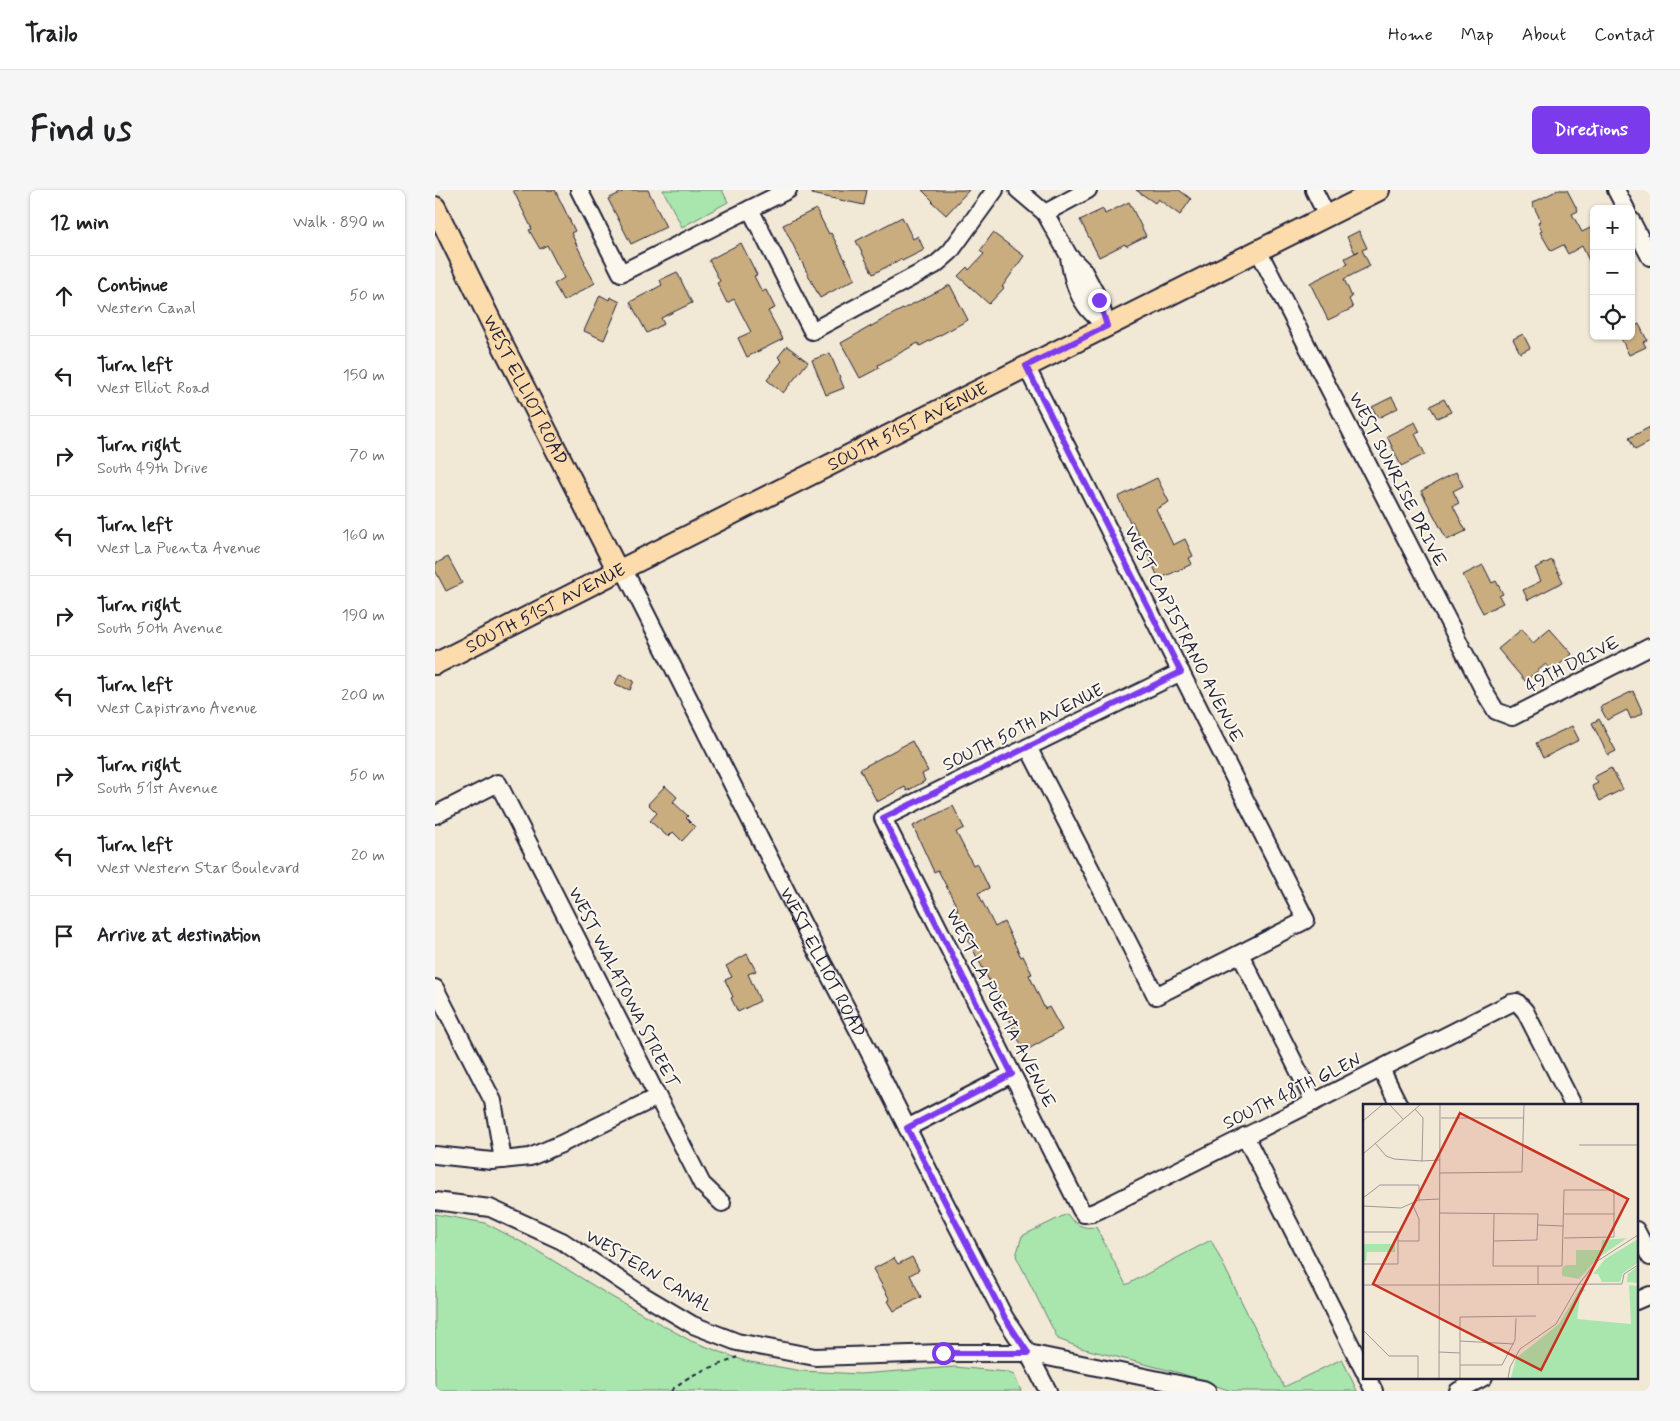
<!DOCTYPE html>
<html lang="en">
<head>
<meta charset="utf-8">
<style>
  :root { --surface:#fff; --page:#f6f6f6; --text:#202124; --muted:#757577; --line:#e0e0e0; --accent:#7c3aed }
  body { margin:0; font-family:Mynerve,sans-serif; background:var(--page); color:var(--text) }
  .controls { position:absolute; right:15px; top:15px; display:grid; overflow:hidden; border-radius:8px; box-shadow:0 1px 4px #0004 }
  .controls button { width:45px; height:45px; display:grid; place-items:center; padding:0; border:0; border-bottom:1px solid var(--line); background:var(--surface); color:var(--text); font:25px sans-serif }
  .stop { position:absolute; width:15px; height:15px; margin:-11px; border:4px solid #7c3aed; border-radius:50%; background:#fff }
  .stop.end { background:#7c3aed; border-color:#fff; box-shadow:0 1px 5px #0008 }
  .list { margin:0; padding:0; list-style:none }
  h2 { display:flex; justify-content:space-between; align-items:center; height:65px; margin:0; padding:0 20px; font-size:21px }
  h2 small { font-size:16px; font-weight:400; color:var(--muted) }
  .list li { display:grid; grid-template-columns:32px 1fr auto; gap:15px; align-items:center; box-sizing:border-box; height:80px; padding:0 20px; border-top:1px solid var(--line) }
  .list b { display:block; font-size:19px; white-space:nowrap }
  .list p { margin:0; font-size:16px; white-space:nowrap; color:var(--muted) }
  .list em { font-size:16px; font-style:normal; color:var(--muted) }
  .icon { flex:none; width:28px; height:28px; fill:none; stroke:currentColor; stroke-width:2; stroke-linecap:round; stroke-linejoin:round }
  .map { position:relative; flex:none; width:1215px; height:1201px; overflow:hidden; border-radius:8px }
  header { display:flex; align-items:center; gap:30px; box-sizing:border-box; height:70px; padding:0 25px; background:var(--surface); border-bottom:1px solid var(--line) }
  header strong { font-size:24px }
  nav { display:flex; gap:28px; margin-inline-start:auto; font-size:18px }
  .intro { display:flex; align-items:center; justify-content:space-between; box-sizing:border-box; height:120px; padding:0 30px }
  h1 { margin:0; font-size:35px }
  .button { padding:12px 22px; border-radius:8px; background:var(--accent); color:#fff; font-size:18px; font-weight:700 }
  main { display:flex; gap:30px; padding:0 30px }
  aside { flex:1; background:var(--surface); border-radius:8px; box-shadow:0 1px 4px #0004 }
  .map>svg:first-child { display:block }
  .green { fill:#a9e6ad; stroke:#668474 }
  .building { fill:#c9ad7f; stroke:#22223b }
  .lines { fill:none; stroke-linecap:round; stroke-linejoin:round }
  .minor-casing { stroke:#22223b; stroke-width:20 }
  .major-casing { stroke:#22223b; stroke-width:24 }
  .path { stroke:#22223b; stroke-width:2; stroke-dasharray:5 4; stroke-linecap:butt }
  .minor { stroke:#fbf7ec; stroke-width:16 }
  .major { stroke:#fcdcac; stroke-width:20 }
  .route { stroke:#7c3aed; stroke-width:6 }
  .labels { text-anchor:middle; stroke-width:4; stroke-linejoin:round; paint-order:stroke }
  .street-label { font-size:18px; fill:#22223b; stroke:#fbf7ec }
  .inset-road { fill:none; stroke:#9e9998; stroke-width:1 }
  .view { fill:#c8321e; fill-opacity:0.15; stroke:#c8321e; stroke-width:2.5 }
  .inset-edge { fill:none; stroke:#22223b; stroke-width:2.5 }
</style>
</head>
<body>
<header>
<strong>Trailo</strong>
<nav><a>Home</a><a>Map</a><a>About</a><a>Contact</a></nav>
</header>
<div class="intro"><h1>Find us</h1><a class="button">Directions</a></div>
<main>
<aside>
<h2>12 min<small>Walk · 890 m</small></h2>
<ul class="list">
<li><svg class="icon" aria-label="ahead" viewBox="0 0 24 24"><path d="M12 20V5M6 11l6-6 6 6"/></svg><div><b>Continue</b><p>Western Canal</p></div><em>50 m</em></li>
<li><svg class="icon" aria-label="left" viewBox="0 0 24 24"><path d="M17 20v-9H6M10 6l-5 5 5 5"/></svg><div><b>Turn left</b><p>West Elliot Road</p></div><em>150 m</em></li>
<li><svg class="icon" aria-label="right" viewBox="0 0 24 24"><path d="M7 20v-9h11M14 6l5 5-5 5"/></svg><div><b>Turn right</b><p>South 49th Drive</p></div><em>70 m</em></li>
<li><svg class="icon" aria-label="left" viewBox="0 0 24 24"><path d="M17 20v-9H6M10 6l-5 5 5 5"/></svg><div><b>Turn left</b><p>West La Puenta Avenue</p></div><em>160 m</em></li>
<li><svg class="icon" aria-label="right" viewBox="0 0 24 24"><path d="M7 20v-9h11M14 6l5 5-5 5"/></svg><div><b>Turn right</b><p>South 50th Avenue</p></div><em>190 m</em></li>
<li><svg class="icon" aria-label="left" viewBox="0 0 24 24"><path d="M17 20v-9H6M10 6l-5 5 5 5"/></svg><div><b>Turn left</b><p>West Capistrano Avenue</p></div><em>200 m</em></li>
<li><svg class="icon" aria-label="right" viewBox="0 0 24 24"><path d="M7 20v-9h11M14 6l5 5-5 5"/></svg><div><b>Turn right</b><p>South 51st Avenue</p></div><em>50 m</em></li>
<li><svg class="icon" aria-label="left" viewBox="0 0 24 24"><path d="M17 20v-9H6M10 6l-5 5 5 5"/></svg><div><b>Turn left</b><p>West Western Star Boulevard</p></div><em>20 m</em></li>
<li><svg class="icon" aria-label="arrive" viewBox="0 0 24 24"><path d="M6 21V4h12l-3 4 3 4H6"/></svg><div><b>Arrive at destination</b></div></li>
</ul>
</aside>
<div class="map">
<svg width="1215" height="1201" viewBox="0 0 1215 1201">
  <rect width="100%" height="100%" fill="#f1e8d6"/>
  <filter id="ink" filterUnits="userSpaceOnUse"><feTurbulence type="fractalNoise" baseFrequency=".02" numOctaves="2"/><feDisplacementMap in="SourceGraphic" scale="10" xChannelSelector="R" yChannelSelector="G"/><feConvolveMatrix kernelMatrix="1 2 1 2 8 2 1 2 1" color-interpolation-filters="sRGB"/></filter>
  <g filter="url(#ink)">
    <g class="green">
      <path d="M228 0H287L293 12 247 37Z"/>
      <path d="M0 1024 50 1033 96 1057 177 1107 256 1151 310 1171 367 1181 425 1184 520 1177 571 1182 579 1185 586 1201H0Z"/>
      <path d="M632 1024C640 1035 648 1039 661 1037L691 1095 776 1050 849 1197 907 1169 922 1201H796L745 1183 646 1158 623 1149 581 1066 587 1046Z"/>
    </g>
    <g class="building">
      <path d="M78 0H120L140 41 136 43 150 72 149 73 160 93 129 111 119 94 129 88 112 55 105 59 94 40 97 39Z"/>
      <path d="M191 0H213L231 37 196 54 173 9Z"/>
      <path d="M377 0H432L429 15 377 4Z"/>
      <path d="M487 0H534L511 25 497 12 498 11Z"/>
      <path d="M701 0H744L756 9 745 25 723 9 720 13Z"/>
      <path d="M1123 0H1132L1143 21 1137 24 1147 42 1159 36V81L1147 56 1133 64 1128 55 1116 61 1105 42 1107 41 1103 32 1106 31 1097 13Z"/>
      <path d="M694 12 711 46 691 56 690 54 664 67 645 30 668 19 670 24Z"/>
      <path d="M381 19 394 44 396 43 420 89 385 108 348 35Z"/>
      <path d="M467 27 478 49 483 46 489 60 467 71 466 69 438 84 421 51Z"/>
      <path d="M924 41 932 58 927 60 935 76 909 89 917 107 914 109 918 118 893 130 875 93 913 74 910 68 924 61 920 63 912 47Z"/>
      <path d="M558 43 589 66 567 97 569 98 554 114 523 86 532 77 534 80 549 64 545 61Z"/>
      <path d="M306 53 322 85 319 86 327 102 331 100 340 118 333 121 348 149 312 167 303 148 316 142 299 109 292 113 282 93 285 91 274 70Z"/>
      <path d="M242 82 257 113 226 128 229 134 212 143 195 112 227 95 225 90Z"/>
      <path d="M515 95 533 130 485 156 483 153 443 175 444 178 425 188 406 153 458 124Z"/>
      <path d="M165 105 174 110 175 107 185 112 169 150 149 141Z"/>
      <path d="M1204 134 1212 150 1208 152 1211 157 1194 165 1185 146H1196V138Z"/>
      <path d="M1088 144 1095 158 1085 163 1078 149Z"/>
      <path d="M352 156 373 172 348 203 332 190 347 171 343 167Z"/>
      <path d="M395 163 409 198 391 205 377 170Z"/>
      <path d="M957 207 963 218 943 228 937 217Z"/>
      <path d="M1009 209 1016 222 1002 228 995 216Z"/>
      <path d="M980 232 985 242 980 244 990 264 966 276 952 246Z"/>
      <path d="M1215 237V252L1200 260 1194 248Z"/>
      <path d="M1021 282 1028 296 1018 301 1024 313 1018 316 1031 341 1012 350 986 301Z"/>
      <path d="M722 288 734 312 721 319 738 355 750 349 758 366 754 368 757 374 724 389 697 331 695 332 683 307Z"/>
      <path d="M13 367 27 393 11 401 0 380V374Z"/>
      <path d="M1117 370 1128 392 1093 410 1088 400 1106 391 1100 378Z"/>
      <path d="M1048 375 1057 393 1061 391 1068 404 1064 406 1068 413 1048 423 1028 385Z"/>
      <path d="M1087 439 1098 453 1115 439 1137 464 1117 481 1111 474 1090 491 1063 459Z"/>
      <path d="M185 484 199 491 195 500 180 494Z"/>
      <path d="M1198 501 1208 523 1196 529 1192 520 1172 530 1165 517Z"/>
      <path d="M1164 529 1181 561 1173 565 1157 533Z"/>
      <path d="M1137 536 1144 550 1108 568 1101 553Z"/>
      <path d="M477 551 493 581 487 584 490 591 472 601 470 597 442 612 425 579Z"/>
      <path d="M1176 578 1188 599 1165 611 1157 596 1163 593 1159 587Z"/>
      <path d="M230 596 242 607 238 612 253 626 251 628 260 637 247 651 238 642 233 647 215 631 222 623 213 614Z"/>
      <path d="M518 616 529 638 521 642 538 675 542 673 554 698 543 703 560 737 569 732 586 767 588 766 597 784 594 785 610 819 614 817 627 840 590 861 577 838 578 837 559 797 558 798 533 750 536 749 521 720 523 719 503 680 499 682 478 636Z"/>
      <path d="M312 764 321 781 313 784 325 811 303 822 296 808 298 807 290 790 297 787 291 776Z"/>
      <path d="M477 1067 484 1080 475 1085 486 1107 459 1121 453 1111 455 1110 438 1079 459 1068 463 1074Z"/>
    </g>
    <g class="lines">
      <defs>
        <g id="minor">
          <path d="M144 0 186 83 353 0"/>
          <path d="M583 0 610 23 634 66 648 80 664 110 672 136"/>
          <path d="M879 0 892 26"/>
          <path d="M1181 0 1191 19"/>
          <path d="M315 19 377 141 500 75 515 62 560 0"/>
          <path d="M610 23 653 0"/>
          <path d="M1196 30 1215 67"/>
          <path d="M823 60 1050 503 1061 521 1077 527 1215 457"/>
          <path d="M634 66C636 84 641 102 651 116 656 124 665 130 672 136"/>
          <path d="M591 176 871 730 721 806 593 557"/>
          <path id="s1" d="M188 378 382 762 423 840 504 1001 570 1128 593 1163 613 1201"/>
          <path d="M746 482 448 628 646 1020 649 1024 657 1023 666 1019 1076 813 1082 812 1090 821 1138 915"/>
          <path d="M0 625 63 593 267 994 287 1013"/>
          <path d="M805 764 879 912"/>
          <path d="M0 798 58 911 68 970"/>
          <path d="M946 879 964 915"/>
          <path d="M472 938 577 884"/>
          <path d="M810 946 929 1181"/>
          <path d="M0 965 57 971 95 967 126 954 222 907"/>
          <path d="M0 1011 55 1018 127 1051 206 1104 258 1135 302 1152 380 1167 507 1163H593L768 1199 772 1201"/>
          <path d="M1201 1040 1215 1067"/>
          <path d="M1201 1111 1215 1105"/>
          <path d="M932 1187 939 1201"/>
          <path d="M1023 1201 1049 1187"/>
        </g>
        <g id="major">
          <path id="s2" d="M0 17 67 154 183 381"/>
          <path id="s3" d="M0 474 187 379 944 0"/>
        </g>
      </defs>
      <use href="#minor" class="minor-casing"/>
      <use href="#major" class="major-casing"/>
      <path class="path" d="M236 1201C245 1192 257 1185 269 1180 280 1176 291 1173 302 1167"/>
      <use href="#minor" class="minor"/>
      <use href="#major" class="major"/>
    </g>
  </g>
  <g class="lines" filter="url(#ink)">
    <path class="route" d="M508 1163H593L570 1128 472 938 577 884 448 628 746 482 591 176 672 136 664 110"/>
  </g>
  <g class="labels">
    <g class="street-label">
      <text dy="6" stroke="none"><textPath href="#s2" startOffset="204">WEST ELLIOT ROAD</textPath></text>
      <text dy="6" stroke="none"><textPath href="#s3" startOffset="529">SOUTH 51ST AVENUE</textPath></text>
      <text transform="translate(963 289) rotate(63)" y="6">WEST SUNRISE DRIVE</text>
      <text dy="6" stroke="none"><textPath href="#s3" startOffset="124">SOUTH 51ST AVENUE</textPath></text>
      <text transform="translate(749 444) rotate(63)" y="6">WEST CAPISTRANO AVENUE</text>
      <text transform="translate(1137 474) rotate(-27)" y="6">49TH DRIVE</text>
      <text transform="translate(588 537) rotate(-26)" y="6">SOUTH 50TH AVENUE</text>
      <text dy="6" stroke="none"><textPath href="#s1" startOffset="442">WEST ELLIOT ROAD</textPath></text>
      <text transform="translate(189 797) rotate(63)" y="6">WEST WALATOWA STREET</text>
      <text transform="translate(566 818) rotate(63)" y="6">WEST LA PUENTA AVENUE</text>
      <text transform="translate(857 901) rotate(-26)" y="6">SOUTH 48TH GLEN</text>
      <text transform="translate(214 1081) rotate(31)" y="6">WESTERN CANAL</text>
    </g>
  </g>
  <g transform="translate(928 914)">
    <rect width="275" height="275" fill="#f1e8d6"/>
    <path d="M264 134 235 154 216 175 199 172V164L203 161H213V146H238L239 136ZM275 135V159L260 169 257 178H239L235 170H230L242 155ZM0 140H32V148H4L3 157 0 158ZM275 162V179L264 178 265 170ZM266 181 275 182V274H148L153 254 196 220 218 183 222 186 217 191 214 215 268 220Z" fill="#a9e6ad"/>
    <path class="inset-road" d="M27 1 40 15M78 14H161M0 17 19 1M12 39 23 52 31 55 59 57 60 14 52 5M216 41H275M0 50 57 1M59 57 77 56M77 69 159 68 161 1M0 94 17 81H56V96M0 102 38 104 56 96 76 95M77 109 175 110 174 136 130 137M131 110 130 162H199L201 86H251V133L201 134M201 110H252M175 121 201 122M0 128H35V160H0M35 137H56V115L49 99M175 162V181M259 180 261 170 275 161M0 181H76M76 181 259 180M0 226 26 252H55V274M97 237 151 240M76 248 97 249M97 261H139L152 236 153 214M76 274 77 1M97 274V213L173 212M145 274 147 263 157 245 193 220 216 180 233 158 275 131"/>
    <path class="view" d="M97 9 265 95 178 266 10 180Z"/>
    <rect width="275" height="275" class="inset-edge"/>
  </g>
</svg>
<div class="controls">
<button>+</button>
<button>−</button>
<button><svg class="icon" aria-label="locate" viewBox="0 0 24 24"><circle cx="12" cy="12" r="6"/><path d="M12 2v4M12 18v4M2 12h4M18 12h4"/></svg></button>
</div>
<div class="stop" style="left:508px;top:1163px"></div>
<div class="stop end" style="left:664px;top:110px"></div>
</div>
</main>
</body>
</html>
